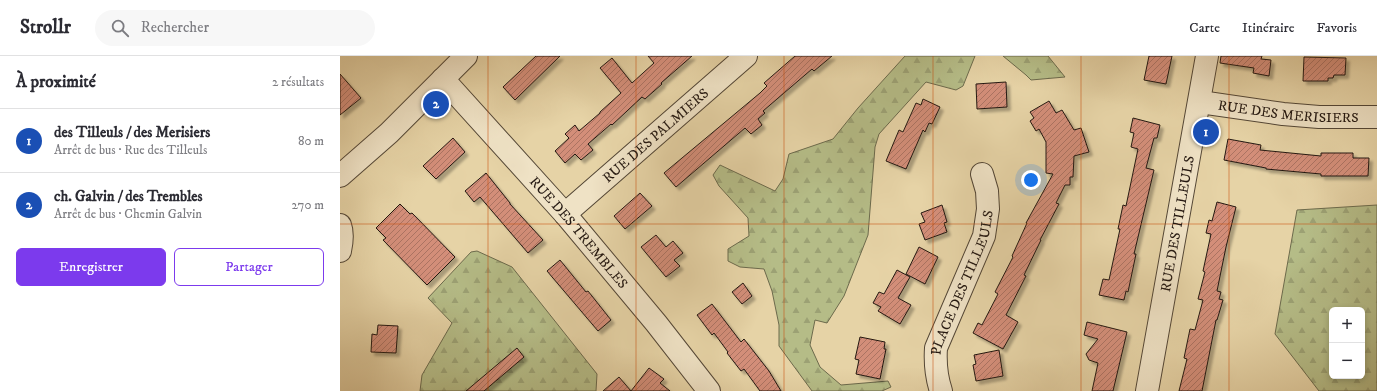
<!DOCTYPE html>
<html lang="fr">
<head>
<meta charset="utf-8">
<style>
  :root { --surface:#fff; --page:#f7f7f7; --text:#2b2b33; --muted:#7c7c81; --line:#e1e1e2; --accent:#7c3aed }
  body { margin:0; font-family:"IM FELL DW Pica",serif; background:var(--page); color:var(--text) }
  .controls { position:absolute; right:12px; bottom:12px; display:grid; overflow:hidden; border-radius:6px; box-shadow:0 2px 6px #0003 }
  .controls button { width:36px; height:36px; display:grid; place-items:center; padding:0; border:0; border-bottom:1px solid var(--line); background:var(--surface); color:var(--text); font:20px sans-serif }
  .you { position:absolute; left:691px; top:124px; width:14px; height:14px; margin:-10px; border:3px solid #fff; border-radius:50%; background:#1a73e8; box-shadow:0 0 0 6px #1a73e833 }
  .badge { display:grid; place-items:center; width:26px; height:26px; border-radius:50%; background:var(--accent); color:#fff; font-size:13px; font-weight:700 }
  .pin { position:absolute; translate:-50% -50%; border:2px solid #fff; box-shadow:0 1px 4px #0006 }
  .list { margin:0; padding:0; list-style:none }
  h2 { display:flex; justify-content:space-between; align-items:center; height:52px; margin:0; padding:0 16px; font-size:17px }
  h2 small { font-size:13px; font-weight:400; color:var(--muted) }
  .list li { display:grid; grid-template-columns:26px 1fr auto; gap:12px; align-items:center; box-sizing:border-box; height:64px; padding:0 16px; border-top:1px solid var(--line) }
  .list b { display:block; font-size:15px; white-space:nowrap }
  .list p { margin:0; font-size:13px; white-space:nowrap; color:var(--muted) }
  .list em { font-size:13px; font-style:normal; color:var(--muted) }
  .actions { display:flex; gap:8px; padding:12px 16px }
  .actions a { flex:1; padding:9px 0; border:1px solid var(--accent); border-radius:6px; text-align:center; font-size:14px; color:var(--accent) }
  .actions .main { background:var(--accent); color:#fff }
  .icon { flex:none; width:22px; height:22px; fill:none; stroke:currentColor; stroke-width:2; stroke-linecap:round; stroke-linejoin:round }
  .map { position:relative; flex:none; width:1037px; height:335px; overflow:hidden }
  header { display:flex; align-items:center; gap:24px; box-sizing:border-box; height:56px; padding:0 20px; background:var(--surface); border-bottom:1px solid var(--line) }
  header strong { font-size:19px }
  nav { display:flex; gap:22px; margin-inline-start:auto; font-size:14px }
  .search { width:280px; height:36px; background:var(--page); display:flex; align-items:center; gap:10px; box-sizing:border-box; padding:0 14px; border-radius:22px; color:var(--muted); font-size:15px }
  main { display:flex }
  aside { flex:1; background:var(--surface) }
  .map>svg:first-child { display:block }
  .forest { fill:url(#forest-firs); stroke:#6c6a4c; fill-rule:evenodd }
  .building { fill:url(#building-hatch); stroke:#241811; filter:url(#shadow) }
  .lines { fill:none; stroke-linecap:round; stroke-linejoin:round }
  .minor-casing { stroke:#544736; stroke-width:24 }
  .minor { stroke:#efe2c5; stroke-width:22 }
  .grid { fill:none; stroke:#cb4f0d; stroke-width:1; stroke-opacity:0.55 }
  .labels { text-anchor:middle; stroke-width:3; stroke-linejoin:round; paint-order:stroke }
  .street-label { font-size:14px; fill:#241811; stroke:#efe2c5 }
</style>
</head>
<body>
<header>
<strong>Strollr</strong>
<div class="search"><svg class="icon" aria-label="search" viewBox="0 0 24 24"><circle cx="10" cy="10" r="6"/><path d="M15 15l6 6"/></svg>Rechercher</div>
<nav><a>Carte</a><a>Itinéraire</a><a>Favoris</a></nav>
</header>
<main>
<aside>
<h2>À proximité<small>2 résultats</small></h2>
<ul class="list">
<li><span class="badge" style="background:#1a4fb4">1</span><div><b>des Tilleuls / des Merisiers</b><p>Arrêt de bus · Rue des Tilleuls</p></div><em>80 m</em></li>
<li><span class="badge" style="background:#1a4fb4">2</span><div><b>ch. Galvin / des Trembles</b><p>Arrêt de bus · Chemin Galvin</p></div><em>270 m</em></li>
</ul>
<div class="actions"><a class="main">Enregistrer</a><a>Partager</a></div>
</aside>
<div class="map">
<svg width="1037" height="335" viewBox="0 0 1037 335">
  <defs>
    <pattern id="forest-firs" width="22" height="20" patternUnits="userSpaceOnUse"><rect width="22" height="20" fill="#b5bc87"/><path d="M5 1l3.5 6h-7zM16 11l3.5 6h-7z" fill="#9ca174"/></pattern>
    <pattern id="building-hatch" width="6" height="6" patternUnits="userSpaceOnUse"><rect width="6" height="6" fill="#d38e79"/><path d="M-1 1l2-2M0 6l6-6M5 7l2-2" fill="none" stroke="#ab7362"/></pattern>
    <filter id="shadow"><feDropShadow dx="3.5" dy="3.5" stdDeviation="1" flood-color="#0004"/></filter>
  </defs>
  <rect width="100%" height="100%" fill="#e6d3a6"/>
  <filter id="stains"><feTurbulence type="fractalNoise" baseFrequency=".005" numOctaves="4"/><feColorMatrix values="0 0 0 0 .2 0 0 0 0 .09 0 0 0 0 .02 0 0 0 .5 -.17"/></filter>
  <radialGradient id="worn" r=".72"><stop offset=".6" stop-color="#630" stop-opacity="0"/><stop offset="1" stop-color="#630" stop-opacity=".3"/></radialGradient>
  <g class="forest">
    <path d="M565 0H635L623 30 616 34 586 26 539 78 535 91 528 179 504 240 487 267 475 264 470 289 480 311 501 329 548 325 551 331 542 335H472L439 290V269L432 235 424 213 400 211 388 205V193L409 180 408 162 379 130 373 119 380 109 435 135 443 123 449 98 493 83 518 52Z"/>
    <path d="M663 0H708L725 21 691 24 686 19Z"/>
    <path d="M1037 149V335H979L935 278 957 154ZM992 254H1022V320H992Z"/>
    <path d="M137 195 172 211 257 318 256 335H80L82 319 112 267 88 242 131 196Z"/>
  </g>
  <g class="building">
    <path d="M196 0H220L175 44 163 31Z"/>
    <path d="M308 0H352L321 27 322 28 305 43 302 41 272 69 271 68 248 88 253 94 241 104 235 98 225 107 215 95 229 82 225 78 235 69 239 75 260 57V56L281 37 260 12 272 2 292 27 314 7Z"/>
    <path d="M455 0H492L474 15 472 13 423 55 425 57 418 63 422 69 411 78 405 72 336 131 324 117 420 37 427 30 424 27Z"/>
    <path d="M809 0H832L826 28 804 24Z"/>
    <path d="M881 0H922L921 3 931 4 929 20 913 17 914 12 880 7Z"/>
    <path d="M964 1 1006 2 1005 19H994L993 22H988V25H963Z"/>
    <path d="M0 18 21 42 0 59Z"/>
    <path d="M666 26 667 51 637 53 636 28Z"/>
    <path d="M583 43 600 51 592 68 589 67 585 76 583 74 566 113 546 105 559 74 563 76 576 47 581 49Z"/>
    <path d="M709 45 716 57 722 54 734 74 741 72 749 96 734 100 733 121H730V129H725L716 147 719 148 700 184H701L684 219 686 220 666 259 678 266 663 293 633 277 638 267 642 269 658 238 655 236 673 201 672 200 687 167H686L713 118 706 117V86L699 73 696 75 690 65 694 62 690 56Z"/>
    <path d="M793 62 820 69 817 82H814L806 112 814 114 794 198H796L788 236 786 235 784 244 759 239 763 223 769 224 780 173H778L783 149 786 150 798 93 791 91 794 77 790 76Z"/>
    <path d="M113 82 125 96 96 123 83 110Z"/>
    <path d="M888 83 921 89 920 94 981 100V97H1013V102H1029L1028 120H981V118L926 113V112L884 104Z"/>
    <path d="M146 117 170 147V148L203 184 188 197 140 141 134 146 125 135Z"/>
    <path d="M300 137 312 150 285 173 274 160Z"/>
    <path d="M877 146 896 151 886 191 877 235 881 236 879 243 883 244 877 264H876L862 335H839L847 303 844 302 850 273 855 274 863 244 858 243 865 216 863 215 871 178 866 177 869 164 872 165Z"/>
    <path d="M60 148 70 158 72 157 115 201 87 229 43 184 46 182 36 172Z"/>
    <path d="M602 149 607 166 604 167 607 176 585 184 579 168 585 166 581 157Z"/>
    <path d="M316 179 326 191 333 185 343 197 334 204 340 210 326 221 301 191Z"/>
    <path d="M579 191 598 201 585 228 566 218Z"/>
    <path d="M220 204 246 236 248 235 271 264 258 275 207 215Z"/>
    <path d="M557 214 570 221 558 242 571 249 560 268 538 255 541 251 533 247 539 236 544 238Z"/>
    <path d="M403 227 412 240 402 248 392 236Z"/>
    <path d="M372 248 401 286 404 283 429 315 441 335H420L404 313 401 315 387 297 388 296 374 277 372 279 357 259Z"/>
    <path d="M747 266 787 276 773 335H752L758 307 749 304 746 298 758 283 744 279Z"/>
    <path d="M38 269 58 270 56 297 31 296 32 278 37 279Z"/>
    <path d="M520 281 545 286 544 293H546L540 323 516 318 519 304 515 303Z"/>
    <path d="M177 292 184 301 144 335H126Z"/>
    <path d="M659 294 663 320 636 325 633 309 636 308 634 299Z"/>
    <path d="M309 312 324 323 320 327 330 335H263L279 321 291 335Z"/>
  </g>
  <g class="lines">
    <defs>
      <g id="minor">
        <path id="s1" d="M103 23 225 158 316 267 369 335"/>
        <path id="s2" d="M860 46 943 58 979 61H1037"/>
        <path d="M0 120 49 77 126 0"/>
        <path id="s3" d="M225 158 406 0"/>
        <path d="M0 169C3 177 2 186 0 195"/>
        <path id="s4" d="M601 335C596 320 595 307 596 292L644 180 648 153 647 135 642 118"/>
        <path id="s5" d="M807 335 867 0"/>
      </g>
    </defs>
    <use href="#minor" class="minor-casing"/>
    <use href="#minor" class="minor"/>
  </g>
  <path class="grid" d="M148 0V335M296 0V335M444 0V335M593 0V335M741 0V335M889 0V335M0 168H1037"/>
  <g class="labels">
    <g class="street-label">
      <text dy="5" stroke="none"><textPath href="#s2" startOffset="89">RUE DES MERISIERS</textPath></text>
      <text dy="5" stroke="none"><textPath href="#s3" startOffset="120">RUE DES PALMIERS</textPath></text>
      <text dy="5" stroke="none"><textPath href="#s5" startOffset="170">RUE DES TILLEULS</textPath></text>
      <text dy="5" stroke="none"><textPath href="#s1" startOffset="205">RUE DES TREMBLES</textPath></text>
      <text dy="5" stroke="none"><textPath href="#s4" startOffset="114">PLACE DES TILLEULS</textPath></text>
    </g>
  </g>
  <rect width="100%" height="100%" filter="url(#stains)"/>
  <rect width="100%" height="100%" fill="url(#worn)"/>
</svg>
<div class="controls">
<button>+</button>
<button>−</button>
</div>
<div class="you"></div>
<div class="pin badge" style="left:866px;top:76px;background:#1a4fb4">1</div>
<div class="pin badge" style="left:96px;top:48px;background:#1a4fb4">2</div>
</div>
</main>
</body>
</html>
